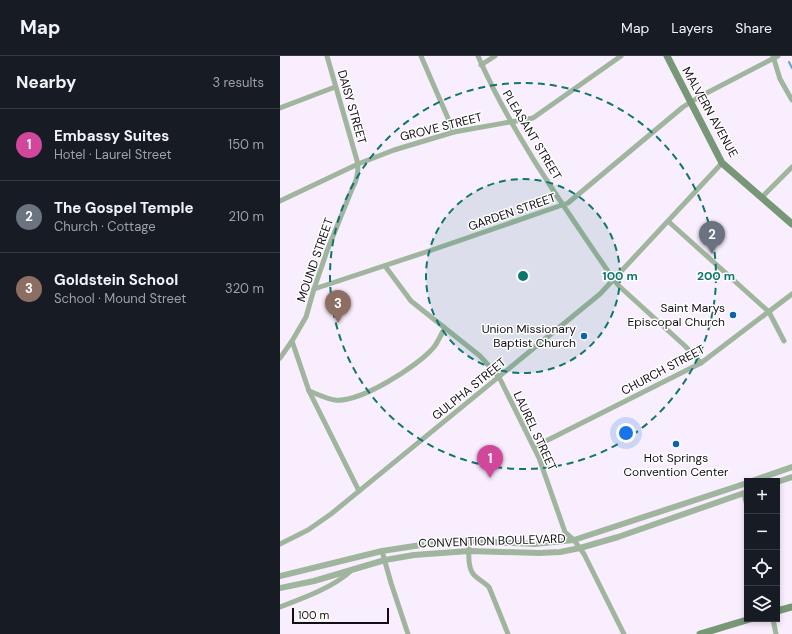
<!DOCTYPE html>
<html lang="en">
<head>
<meta charset="utf-8">
<style>
  :root { --surface:#171b24; --page:#20242c; --text:#f1f3f6; --muted:#9ea1a6; --line:#363941; --accent:#db2777 }
  body { margin:0; font-family:"DM Sans",sans-serif; background:var(--page); color:var(--text) }
  .controls { position:absolute; right:12px; bottom:12px; display:grid; overflow:hidden; border-radius:0px; box-shadow:0 2px 6px #0003 }
  .controls button { width:36px; height:36px; display:grid; place-items:center; padding:0; border:0; border-bottom:1px solid var(--line); background:var(--surface); color:var(--text); font:20px sans-serif }
  .scale { position:absolute; left:12px; bottom:10px; width:97px; box-sizing:border-box; padding-left:4px; border:2px solid #130e15; border-top:0; font-size:11px; line-height:14px; white-space:nowrap; color:#130e15; -webkit-text-stroke:3px #fff; paint-order:stroke }
  .you { position:absolute; left:346px; top:377px; width:14px; height:14px; margin:-10px; border:3px solid #fff; border-radius:50%; background:#1a73e8; box-shadow:0 0 0 6px #1a73e833 }
  .badge { display:grid; place-items:center; width:26px; height:26px; border-radius:50%; background:var(--accent); color:#fff; font-size:13px; font-weight:700 }
  .pin { position:absolute; translate:-50% -33px; filter:drop-shadow(0 1px 2px #0008) }
  .pin::after { content:''; position:absolute; top:21px; width:14px; height:12px; background:inherit; clip-path:polygon(0 0,100% 0,50% 100%) }
  .list { margin:0; padding:0; list-style:none }
  h2 { display:flex; justify-content:space-between; align-items:center; height:52px; margin:0; padding:0 16px; font-size:17px }
  h2 small { font-size:13px; font-weight:400; color:var(--muted) }
  .list li { display:grid; grid-template-columns:26px 1fr auto; gap:12px; align-items:center; box-sizing:border-box; height:72px; padding:0 16px; border-top:1px solid var(--line) }
  .list b { display:block; font-size:15px; white-space:nowrap }
  .list p { margin:0; font-size:13px; white-space:nowrap; color:var(--muted) }
  .list em { font-size:13px; font-style:normal; color:var(--muted) }
  .icon { flex:none; width:22px; height:22px; fill:none; stroke:currentColor; stroke-width:2; stroke-linecap:round; stroke-linejoin:round }
  .map { position:relative; flex:none; width:512px; height:578px; overflow:hidden }
  header { display:flex; align-items:center; gap:24px; box-sizing:border-box; height:56px; padding:0 20px; background:var(--surface); border-bottom:1px solid var(--line) }
  header strong { font-size:19px }
  nav { display:flex; gap:22px; margin-inline-start:auto; font-size:14px }
  main { display:flex }
  aside { flex:1; background:var(--surface) }
  .map>svg:first-child { display:block }
  .lines { fill:none; stroke-linecap:round; stroke-linejoin:round }
  .stream { stroke:#64a4cb; stroke-width:2 }
  .minor { stroke:#a0b59e; stroke-width:5 }
  .tertiary { stroke:#a0b59e; stroke-width:6 }
  .secondary { stroke:#779776; stroke-width:7 }
  .ring { fill:none; stroke:#0f766e; stroke-width:2; stroke-dasharray:7 5 }
  .poi-dot { fill:#0a64b1; stroke:#fff; stroke-width:1.5 }
  .labels { text-anchor:middle; stroke-width:3; stroke-linejoin:round; paint-order:stroke }
  .street-label { font-size:12px; fill:#130e15; stroke:#fff }
  .poi-label { font-size:12px; fill:#130e15; stroke:#fff; text-anchor:end }
  .centre { fill:#0f766e; stroke:#fff; stroke-width:2 }
  .ring-label { font-size:12px; text-anchor:middle; font-weight:bold; fill:#0f766e; stroke:#fff; stroke-width:3; stroke-linejoin:round; paint-order:stroke }
</style>
</head>
<body>
<header>
<strong>Map</strong>
<nav><a>Map</a><a>Layers</a><a>Share</a></nav>
</header>
<main>
<aside>
<h2>Nearby<small>3 results</small></h2>
<ul class="list">
<li><span class="badge" style="background:#d1479c">1</span><div><b>Embassy Suites</b><p>Hotel · Laurel Street</p></div><em>150 m</em></li>
<li><span class="badge" style="background:#6b7280">2</span><div><b>The Gospel Temple</b><p>Church · Cottage</p></div><em>210 m</em></li>
<li><span class="badge" style="background:#8d6e63">3</span><div><b>Goldstein School</b><p>School · Mound Street</p></div><em>320 m</em></li>
</ul>
</aside>
<div class="map">
<svg width="512" height="578" viewBox="0 0 512 578">
  <rect width="100%" height="100%" fill="#f9eefd"/>
  <g class="lines">
    <path class="stream" d="M509 6 512 12"/>
    <g class="minor">
      <path d="M141 0 174 76"/>
      <path d="M198 0C233 80 285 152 334 224L339 230 405 290 421 307"/>
      <path d="M493 0 500 23 512 44"/>
      <path d="M201 9 215 0"/>
      <path d="M0 52 55 31"/>
      <path d="M482 141 512 111"/>
      <path d="M0 145 78 108 114 94 174 76 253 62 341 0"/>
      <path d="M389 166 489 256 504 285"/>
      <path d="M105 210 131 245 200 300 219 321 259 402 285 476 294 484 304 498 344 578"/>
      <path d="M34 233 152 194 288 147 403 51 419 41 498 0"/>
      <path d="M12 285 29 335 79 435"/>
      <path d="M0 302 12 285 26 261 34 233 47 195 72 133C77 124 78 118 78 108L47 0"/>
      <path d="M29 335C37 338 47 343 55 344 80 347 138 310 154 291 158 286 161 278 165 272"/>
      <path d="M254 391 421 307 512 238"/>
      <path d="M464 437 467 450"/>
      <path d="M189 485C189 495 187 511 194 519 199 524 204 526 209 531L228 578"/>
      <path d="M0 488 28 474 51 458 320 238 442 107"/>
      <path d="M102 495 111 527 128 578"/>
      <path d="M0 551C24 542 54 531 72 514"/>
      <path d="M493 563 496 578"/>
    </g>
    <g class="tertiary">
      <path d="M472 425 512 411"/>
      <path d="M497 426 512 421"/>
      <path d="M0 520 102 495 154 487 189 485 254 488 294 484 467 427"/>
      <path d="M0 532 34 525 105 504 134 499 189 495 259 497 280 496 300 492 338 481 467 436"/>
    </g>
    <g class="secondary">
      <path d="M387 0 442 107 512 168"/>
      <path d="M497 555 512 551"/>
      <path d="M420 578 470 563"/>
    </g>
  </g>
  <circle cx="243" cy="220" r="97" fill="#0f766e" fill-opacity=".12"/>
  <g class="ring">
    <circle cx="243" cy="220" r="97"/>
    <circle cx="243" cy="220" r="193"/>
  </g>
  <g class="poi-dot">
    <circle cx="453" cy="259" r="4"/>
    <circle cx="304" cy="280" r="4"/>
    <circle cx="396" cy="388" r="4"/>
  </g>
  <g class="labels">
    <g class="street-label">
      <text transform="translate(72 51) rotate(74)" y="4">DAISY STREET</text>
      <text transform="translate(430 56) rotate(61)" y="4">MALVERN AVENUE</text>
      <text transform="translate(161 71) rotate(-14)" y="4">GROVE STREET</text>
      <text transform="translate(252 79) rotate(59)" y="4">PLEASANT STREET</text>
      <text transform="translate(232 156) rotate(-19)" y="4">GARDEN STREET</text>
      <text transform="translate(35 204) rotate(-71)" y="4">MOUND STREET</text>
      <text transform="translate(383 314) rotate(-28)" y="4">CHURCH STREET</text>
      <text transform="translate(189 333) rotate(-39)" y="4">GULPHA STREET</text>
      <text transform="translate(255 375) rotate(65)" y="4">LAUREL STREET</text>
      <text transform="translate(212 485) rotate(-2)" y="4">CONVENTION BOULEVARD</text>
    </g>
    <g class="poi-label">
      <text x="445" y="256">Saint Marys<tspan x="445" dy="14">Episcopal Church</tspan></text>
      <text x="296" y="277">Union Missionary<tspan x="296" dy="14">Baptist Church</tspan></text>
      <text x="396" y="406" text-anchor="middle">Hot Springs<tspan x="396" dy="14">Convention Center</tspan></text>
    </g>
  </g>
  <circle cx="243" cy="220" r="6" class="centre"/>
  <g class="ring-label">
    <text x="340" y="224">100 m</text>
    <text x="436" y="224">200 m</text>
  </g>
</svg>
<div class="controls">
<button>+</button>
<button>−</button>
<button><svg class="icon" aria-label="locate" viewBox="0 0 24 24"><circle cx="12" cy="12" r="6"/><path d="M12 2v4M12 18v4M2 12h4M18 12h4"/></svg></button>
<button><svg class="icon" aria-label="layers" viewBox="0 0 24 24"><path d="M12 4l9 5-9 5-9-5zM3 14l9 5 9-5"/></svg></button>
</div>
<div class="scale">100 m</div>
<div class="you"></div>
<div class="pin badge" style="left:210px;top:422px;background:#d1479c">1</div>
<div class="pin badge" style="left:432px;top:198px;background:#6b7280">2</div>
<div class="pin badge" style="left:58px;top:267px;background:#8d6e63">3</div>
</div>
</main>
</body>
</html>
